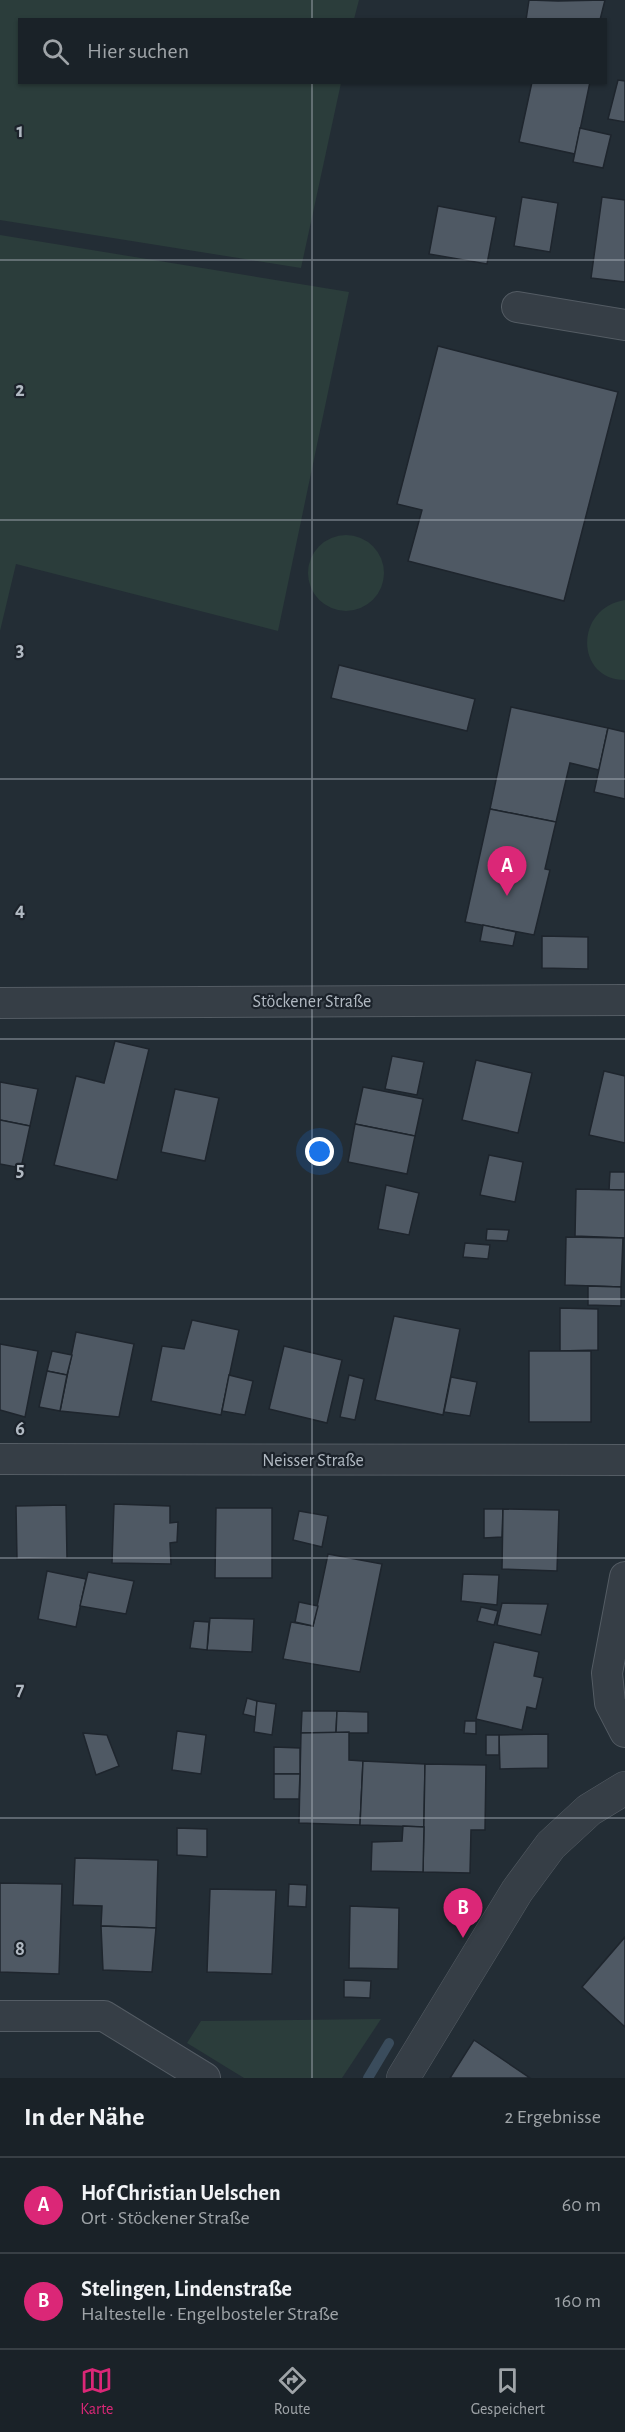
<!DOCTYPE html>
<html lang="de">
<head>
<meta charset="utf-8">
<style>
  :root { --surface:#1a2228; --page:#272f34; --text:#f1f3f6; --muted:#9fa4a8; --line:#383f45; --accent:#db2777 }
  body { margin:0; font-family:"Alegreya Sans",sans-serif; background:var(--page); color:var(--text) }
  .you { position:absolute; left:320px; top:1152px; width:21px; height:21px; margin:-15px; border:4px solid #fff; border-radius:50%; background:#1a73e8; box-shadow:0 0 0 9px #1a73e833 }
  .badge { display:grid; place-items:center; width:39px; height:39px; border-radius:50%; background:var(--accent); color:#fff; font-size:20px; font-weight:700 }
  .pin { position:absolute; translate:-50% -50px; filter:drop-shadow(0 2px 3px #0008) }
  .pin::after { content:''; position:absolute; top:32px; width:21px; height:18px; background:inherit; clip-path:polygon(0 0,100% 0,50% 100%) }
  .list { margin:0; padding:0; list-style:none }
  h2 { display:flex; justify-content:space-between; align-items:center; height:78px; margin:0; padding:0 24px; font-size:26px }
  h2 small { font-size:20px; font-weight:400; color:var(--muted) }
  .list li { display:grid; grid-template-columns:39px 1fr auto; gap:18px; align-items:center; box-sizing:border-box; height:96px; padding:0 24px; border-top:2px solid var(--line) }
  .list b { display:block; font-size:22px; white-space:nowrap }
  .list p { margin:0; font-size:20px; white-space:nowrap; color:var(--muted) }
  .list em { font-size:20px; font-style:normal; color:var(--muted) }
  .icon { flex:none; width:33px; height:33px; fill:none; stroke:currentColor; stroke-width:2; stroke-linecap:round; stroke-linejoin:round }
  .map { position:relative; flex:none; width:625px; height:2078px; overflow:hidden }
  .search { position:absolute; background:var(--surface); box-shadow:0 2px 4px #0004; left:18px; right:18px; top:18px; height:66px; display:flex; align-items:center; gap:15px; box-sizing:border-box; padding:0 21px; border-radius:0px; color:var(--muted); font-size:22px }
  .sheet { height:270px; background:var(--surface) }
  nav { display:flex; justify-content:space-around; align-items:center; box-sizing:border-box; height:84px; border-top:2px solid var(--line); background:var(--surface); font-size:16px; color:var(--muted) }
  nav a { display:grid; justify-items:center; gap:3px }
  nav .on { color:var(--accent) }
  .map>svg:first-child { display:block }
  .green { fill:#2b3d3b }
  .lines { fill:none; stroke-linecap:round; stroke-linejoin:round }
  .stream { stroke:#3a4c5c; stroke-width:10 }
  .building { fill:#4f5964; stroke:#1e252d; stroke-width:1.5 }
  .minor-casing { stroke:#545c64; stroke-width:32 }
  .tertiary-casing { stroke:#545c64; stroke-width:34 }
  .minor { stroke:#363e46; stroke-width:30 }
  .tertiary { stroke:#363e46; stroke-width:33 }
  .grid { fill:none; stroke:#b1b9c2; stroke-width:1.5; stroke-opacity:0.55 }
  .labels { text-anchor:middle; stroke-width:4.5; stroke-linejoin:round; paint-order:stroke }
  .street-label { font-size:18px; fill:#b1b9c2; stroke:#1c232b }
  .grid-label { font-size:20px; text-anchor:middle; font-weight:bold; fill:#b1b9c2; stroke:#1c232b; stroke-width:4.5; stroke-linejoin:round; paint-order:stroke }
</style>
</head>
<body>
<div class="map">
<svg width="625" height="2078" viewBox="0 0 625 2078">
  <rect width="100%" height="100%" fill="#232d35"/>
  <g class="green">
    <path d="M0 0H359L354 19 20 20V82L341 83 301 268 0 220Z"/>
    <path d="M0 235 349 292 278 631 16 564 0 631Z"/>
    <circle cx="346" cy="573" r="38"/>
    <path d="M625 600V680C575 680 574 608 625 600Z"/>
    <path d="M381 2019 342 2078H244L187 2043 201 2021Z"/>
  </g>
  <g class="lines">
    <path class="stream" d="M368 2078 389 2043"/>
  </g>
  <g class="building">
    <path d="M529 0 558 1 605 0 600 20H526Z"/>
    <path d="M618 80 625 81V122L608 119Z"/>
    <path d="M532 82H590L575 154 519 142Z"/>
    <path d="M580 128 611 135 603 168 573 162Z"/>
    <path d="M522 197 558 203 550 252 514 246Z"/>
    <path d="M602 197 625 200V282L591 278Z"/>
    <path d="M438 206 496 217 487 264 429 254Z"/>
    <path d="M438 346 618 392 564 601 408 561 422 510 397 504Z"/>
    <path d="M339 665 475 699 467 731 331 698Z"/>
    <path d="M511 707 608 728 599 770 570 763 556 822 490 809Z"/>
    <path d="M608 728 625 732V799L594 792Z"/>
    <path d="M490 809 556 822 545 869 550 870 534 935 465 922Z"/>
    <path d="M483 925 516 932 513 946 480 941Z"/>
    <path d="M542 936 588 937V969L542 968Z"/>
    <path d="M115 1041 149 1049 117 1180 54 1165 76 1076 104 1083Z"/>
    <path d="M392 1056 424 1062 417 1095 385 1089Z"/>
    <path d="M476 1060 532 1073 518 1133 462 1120Z"/>
    <path d="M604 1071 625 1076V1143L589 1135Z"/>
    <path d="M0 1082 38 1089 30 1126 0 1120Z"/>
    <path d="M363 1087 423 1099 415 1136 355 1124Z"/>
    <path d="M175 1089 219 1098 205 1161 161 1152Z"/>
    <path d="M0 1120 30 1126 21 1168 0 1164Z"/>
    <path d="M355 1124 415 1136 407 1174 348 1162Z"/>
    <path d="M489 1155 523 1162 515 1202 480 1195Z"/>
    <path d="M610 1172H625V1190H609Z"/>
    <path d="M386 1185 419 1193 409 1235 378 1229Z"/>
    <path d="M576 1189 625 1190V1238L575 1236Z"/>
    <path d="M487 1229 509 1230 507 1241 486 1240Z"/>
    <path d="M566 1237 623 1238 621 1287 565 1285Z"/>
    <path d="M465 1243 490 1245 488 1259 463 1257Z"/>
    <path d="M588 1286 621 1287V1306L588 1305Z"/>
    <path d="M560 1308 598 1309V1350L560 1351Z"/>
    <path d="M394 1316 460 1329 443 1415 375 1400Z"/>
    <path d="M192 1320 239 1330 221 1415 151 1401 162 1346 184 1349Z"/>
    <path d="M76 1332 134 1344 119 1417 60 1411Z"/>
    <path d="M0 1344 38 1351 25 1417 0 1410Z"/>
    <path d="M284 1346 342 1360 327 1423 269 1409Z"/>
    <path d="M52 1351 72 1355 67 1375 47 1371Z"/>
    <rect x="529" y="1351" width="62" height="71"/>
    <path d="M47 1371 67 1375 60 1411 39 1407Z"/>
    <path d="M229 1375 253 1381 245 1415 222 1411Z"/>
    <path d="M349 1375 364 1379 355 1420 340 1417Z"/>
    <path d="M451 1377 477 1382 470 1416 444 1412Z"/>
    <path d="M114 1504 170 1506V1523L178 1522 177 1542 170 1543 171 1564 112 1563Z"/>
    <path d="M66 1505 67 1558 17 1559 16 1506Z"/>
    <path d="M216 1508H272V1578H215Z"/>
    <path d="M484 1509H503L502 1537 484 1538Z"/>
    <path d="M503 1509 559 1510 557 1571 502 1569Z"/>
    <path d="M299 1511 328 1516 322 1547 293 1540Z"/>
    <path d="M328 1554 382 1564 360 1672 283 1659 291 1622 313 1626Z"/>
    <path d="M47 1571 86 1579 76 1627 38 1619Z"/>
    <path d="M88 1572 134 1581 126 1614 80 1606Z"/>
    <path d="M463 1574 499 1575 497 1605 461 1601Z"/>
    <path d="M299 1602 318 1606 313 1626 295 1622Z"/>
    <path d="M502 1603 548 1604 541 1635 497 1625Z"/>
    <path d="M481 1607 498 1611 494 1625 477 1621Z"/>
    <path d="M210 1618 254 1619 252 1652 207 1650Z"/>
    <path d="M194 1621 209 1622 207 1650 190 1648Z"/>
    <path d="M494 1642 539 1652 534 1676 543 1678 536 1709 527 1707 522 1730 476 1719Z"/>
    <path d="M247 1698 257 1701 256 1717 243 1714Z"/>
    <path d="M257 1701 276 1704 272 1735 254 1732Z"/>
    <path d="M302 1711H337L336 1733H301Z"/>
    <path d="M337 1711 368 1712V1733H336Z"/>
    <path d="M465 1721H476V1734L464 1733Z"/>
    <path d="M177 1731 206 1735 201 1774 172 1770Z"/>
    <path d="M349 1732V1760L363 1761 360 1825 299 1823 301 1733Z"/>
    <path d="M83 1733 107 1735 119 1766 96 1775Z"/>
    <path d="M548 1734V1768L500 1769 499 1735Z"/>
    <rect x="486" y="1735" width="13" height="20"/>
    <path d="M274 1747 300 1748V1774H274Z"/>
    <path d="M363 1761 425 1764 424 1827 360 1825Z"/>
    <path d="M425 1764 486 1765 485 1830H471L470 1873 423 1872Z"/>
    <path d="M274 1774H300L299 1799H274Z"/>
    <path d="M403 1826 424 1827 423 1872 371 1871 372 1842 402 1841Z"/>
    <path d="M177 1828 207 1829V1857L177 1855Z"/>
    <path d="M75 1858 158 1860 156 1928 101 1926 102 1906 73 1905Z"/>
    <path d="M0 1883 62 1884 59 1974 0 1972Z"/>
    <path d="M289 1884 307 1885 306 1907 288 1906Z"/>
    <path d="M210 1889 276 1890 272 1974 207 1972Z"/>
    <path d="M350 1906 399 1908 398 1969 349 1968Z"/>
    <path d="M101 1926 156 1928 152 1972 103 1970Z"/>
    <path d="M625 1937V2027L582 1987Z"/>
    <path d="M344 1980 371 1981 370 1998 344 1997Z"/>
    <path d="M474 2040 530 2078H450Z"/>
  </g>
  <g class="lines">
    <defs>
      <g id="minor">
        <path d="M517 307 625 325"/>
        <path d="M0 1003 625 1000"/>
        <path d="M0 1459 625 1460"/>
        <path d="M625 1577 607 1673 610 1703 625 1732"/>
        <path d="M0 2016H104L205 2078"/>
      </g>
      <path id="tertiary" d="M403 2078 517 1891 551 1845 589 1810 625 1788"/>
    </defs>
    <use href="#minor" class="minor-casing"/>
    <use href="#tertiary" class="tertiary-casing"/>
    <use href="#minor" class="minor"/>
    <use href="#tertiary" class="tertiary"/>
  </g>
  <path class="grid" d="M312 0V20M312 82V2078M0 260H625M0 520H625M0 779H625M0 1039H625M0 1299H625M0 1558H625M0 1818H625"/>
  <g class="labels">
    <g class="street-label">
      <text x="312" y="1007">Stöckener Straße</text>
      <text x="313" y="1466">Neisser Straße</text>
    </g>
  </g>
  <g class="grid-label">
    <text x="20" y="137">1</text>
    <text x="20" y="396">2</text>
    <text x="20" y="656">3</text>
    <text x="20" y="916">4</text>
    <text x="20" y="1176">5</text>
    <text x="20" y="1435">6</text>
    <text x="20" y="1695">7</text>
    <text x="20" y="1955">8</text>
  </g>
</svg>
<div class="you"></div>
<div class="pin badge" style="left:507px;top:896px">A</div>
<div class="pin badge" style="left:463px;top:1938px">B</div>
<div class="search"><svg class="icon" aria-label="search" viewBox="0 0 24 24"><circle cx="10" cy="10" r="6"/><path d="M15 15l6 6"/></svg>Hier suchen</div>
</div>
<section class="sheet">
<h2>In der Nähe<small>2 Ergebnisse</small></h2>
<ul class="list">
<li><span class="badge">A</span><div><b>Hof Christian Uelschen</b><p>Ort · Stöckener Straße</p></div><em>60 m</em></li>
<li><span class="badge">B</span><div><b>Stelingen, Lindenstraße</b><p>Haltestelle · Engelbosteler Straße</p></div><em>160 m</em></li>
</ul>
</section>
<nav>
<a class="on"><svg class="icon" aria-label="map" viewBox="0 0 24 24"><path d="M3 6l6-2 6 2 6-2v14l-6 2-6-2-6 2zM9 4v14M15 6v14"/></svg>Karte</a>
<a><svg class="icon" aria-label="directions" viewBox="0 0 24 24"><path d="M12 3l9 9-9 9-9-9zM9 14v-3h6M13 9l2 2-2 2"/></svg>Route</a>
<a><svg class="icon" aria-label="saved" viewBox="0 0 24 24"><path d="M7 4h10v16l-5-4-5 4z"/></svg>Gespeichert</a>
</nav>
</body>
</html>
